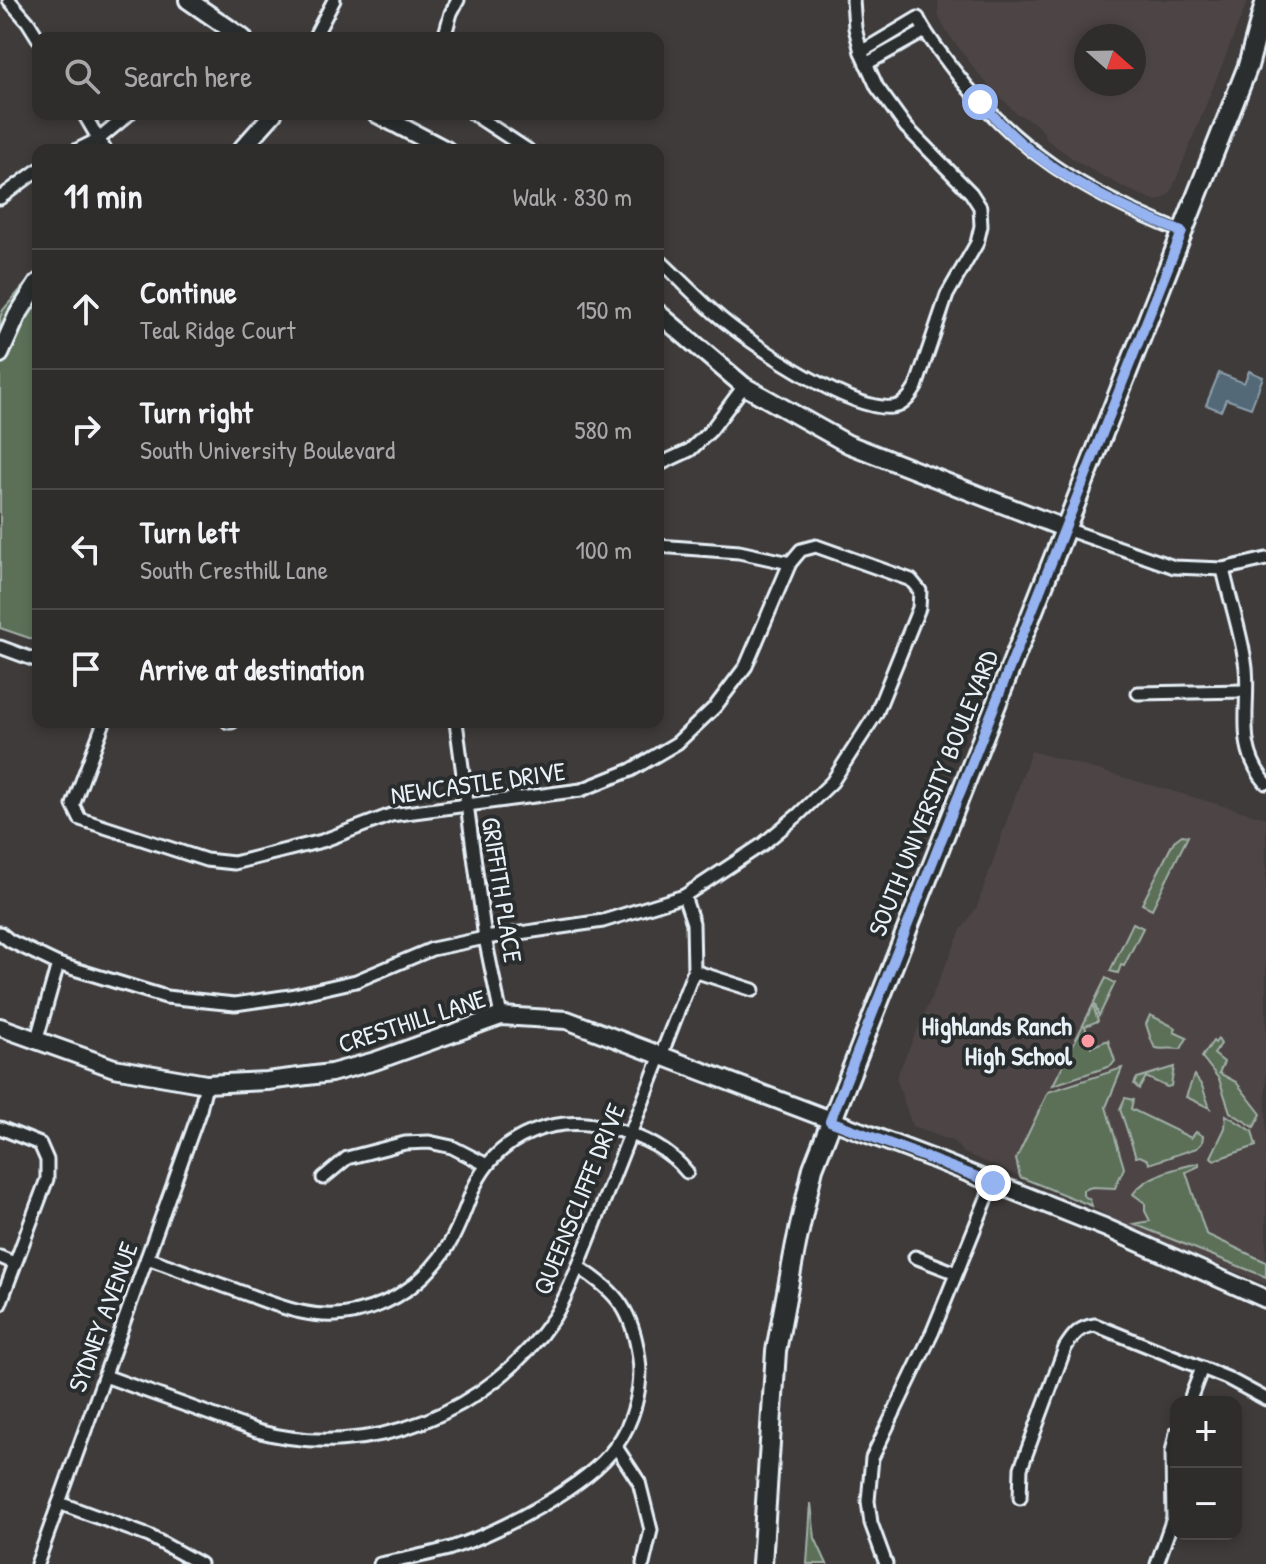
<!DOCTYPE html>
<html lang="en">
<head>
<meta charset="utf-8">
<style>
  :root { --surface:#2f2c2c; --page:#3b3838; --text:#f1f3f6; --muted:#a7a7a9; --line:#4a4848 }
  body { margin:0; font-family:"Patrick Hand",sans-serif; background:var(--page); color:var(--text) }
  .controls { position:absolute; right:24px; bottom:24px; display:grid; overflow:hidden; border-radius:16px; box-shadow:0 4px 12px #0003 }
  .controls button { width:72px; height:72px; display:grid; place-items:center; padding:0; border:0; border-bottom:2px solid var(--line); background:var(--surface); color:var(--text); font:40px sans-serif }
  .compass { position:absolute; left:1074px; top:24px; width:72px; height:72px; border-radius:50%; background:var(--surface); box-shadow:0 4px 12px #0003; rotate:110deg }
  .stop { position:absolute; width:24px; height:24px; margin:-18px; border:6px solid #95b2f1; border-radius:50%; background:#fff }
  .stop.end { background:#95b2f1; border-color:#fff; box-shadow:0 2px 8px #0008 }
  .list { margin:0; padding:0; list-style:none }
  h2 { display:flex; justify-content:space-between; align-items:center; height:104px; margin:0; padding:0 32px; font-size:34px }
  h2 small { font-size:26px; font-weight:400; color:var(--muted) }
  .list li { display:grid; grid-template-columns:52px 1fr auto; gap:24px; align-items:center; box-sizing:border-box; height:120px; padding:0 32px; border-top:2px solid var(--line) }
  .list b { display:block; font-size:30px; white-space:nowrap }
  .list p { margin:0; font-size:26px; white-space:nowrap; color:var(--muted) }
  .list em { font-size:26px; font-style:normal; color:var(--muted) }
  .icon { flex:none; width:44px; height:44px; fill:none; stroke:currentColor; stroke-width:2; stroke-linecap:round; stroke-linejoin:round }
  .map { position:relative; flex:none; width:1266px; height:1564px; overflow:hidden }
  .search { position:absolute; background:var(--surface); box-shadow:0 4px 12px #0003; left:32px; top:32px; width:632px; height:88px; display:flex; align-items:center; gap:20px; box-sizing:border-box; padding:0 28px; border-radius:16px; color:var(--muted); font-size:30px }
  .panel { position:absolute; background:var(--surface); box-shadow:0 4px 12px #0003; left:32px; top:144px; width:632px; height:584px; border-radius:16px }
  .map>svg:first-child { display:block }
  .built { fill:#4d4544; fill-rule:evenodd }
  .green { fill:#5b6f59; stroke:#a2b0a8; stroke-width:2 }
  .water { fill:#526977; stroke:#8e9fab; stroke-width:2 }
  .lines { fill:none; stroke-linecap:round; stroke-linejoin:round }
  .street-casing { stroke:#e8f1f8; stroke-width:17 }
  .secondary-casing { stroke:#e8f1f8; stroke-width:22 }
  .primary-casing { stroke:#e8f1f8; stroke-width:24 }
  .street { stroke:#2a2d2e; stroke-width:11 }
  .secondary { stroke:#2a2d2e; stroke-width:16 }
  .primary { stroke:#2a2d2e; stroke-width:18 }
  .route { stroke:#95b2f1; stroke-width:10 }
  .poi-dot { fill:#ff9aa2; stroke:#2a2d2e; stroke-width:3 }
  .labels { text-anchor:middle; stroke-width:8; stroke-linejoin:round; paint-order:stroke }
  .street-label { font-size:26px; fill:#e8f1f8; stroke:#2a2d2e }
  .poi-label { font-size:26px; font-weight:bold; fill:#e8f1f8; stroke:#2a2d2e; text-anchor:end }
</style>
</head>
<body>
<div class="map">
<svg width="1266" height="1564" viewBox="0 0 1266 1564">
  <rect width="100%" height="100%" fill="#3f3b3b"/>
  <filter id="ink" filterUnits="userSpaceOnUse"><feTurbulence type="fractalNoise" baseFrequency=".0125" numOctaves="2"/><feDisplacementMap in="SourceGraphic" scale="16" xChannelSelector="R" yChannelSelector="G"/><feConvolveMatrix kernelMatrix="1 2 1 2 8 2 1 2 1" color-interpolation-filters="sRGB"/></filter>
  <g filter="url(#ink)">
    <g class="built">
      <path d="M938 0H1248L1171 192 1165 198 1156 201 1127 189 1079 163 1046 139 1043 131 1033 122 1016 113 981 77 946 31 939 17ZM1086 36H1134V84H1086Z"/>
      <path d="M1031 751 1266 818V1284L1133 1230 1091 1206 964 1153 954 1142 912 1126 896 1078 961 930 977 907Z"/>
    </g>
    <g class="green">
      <path d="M38 269V641L0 628V317L3 310Z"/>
      <path d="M1182 835 1188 836 1152 909 1142 904 1174 841Z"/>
      <path d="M1133 923 1143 928 1124 966 1121 965 1118 973 1110 971Z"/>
      <path d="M1106 978 1115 983 1099 1016 1094 1002Z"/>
      <path d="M1093 1005 1098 1021 1085 1026 1091 1047 1108 1040 1115 1061 1111 1066 1053 1085Z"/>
      <path d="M1150 1015 1176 1028 1174 1032 1187 1038 1181 1049C1151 1046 1157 1058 1146 1024Z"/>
      <path d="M1218 1039 1221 1044 1214 1054 1224 1062 1219 1073 1236 1082 1261 1114 1254 1127 1230 1112 1219 1079 1202 1057 1213 1041 1215 1043Z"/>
      <path d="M1174 1067 1171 1086 1167 1087 1146 1077 1139 1089 1134 1084 1137 1078Z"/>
      <path d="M1122 1068 1106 1107 1124 1168 1115 1188 1092 1187 1083 1190V1195L1090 1200 1092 1206 1020 1177 1016 1159 1048 1092Z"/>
      <path d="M1194 1075 1202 1086 1210 1108 1186 1097Z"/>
      <path d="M1125 1098 1133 1100 1131 1109 1191 1138 1196 1132 1203 1136 1202 1143 1197 1148 1149 1164 1148 1160 1140 1156 1136 1157 1120 1109Z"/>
      <path d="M1226 1115 1252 1131 1256 1146 1214 1160 1211 1157 1225 1128Z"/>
      <path d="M1199 1163V1166L1186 1172 1206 1234 1266 1262V1277L1134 1224 1150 1221 1145 1211V1203L1133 1194C1146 1175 1177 1168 1199 1163Z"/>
      <path d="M811 1503 815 1538 827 1564H807Z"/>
    </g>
    <path class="water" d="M1249 371 1263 377 1251 408 1226 399 1221 411 1206 405 1219 373 1244 383Z"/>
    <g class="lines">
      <defs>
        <g id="street">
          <path d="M9 0 28 22 38 38"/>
          <path d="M314 38 334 0"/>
          <path d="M444 38 451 13 458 0"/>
          <path d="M861 52 918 18C926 35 938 49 949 64 1013 150 1085 193 1182 232"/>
          <path d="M866 64 925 31"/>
          <path d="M84 114 105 150"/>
          <path d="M473 114 528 150"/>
          <path d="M77 150 99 139 129 114"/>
          <path d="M0 198 38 170"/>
          <path d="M658 259C678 277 696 297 716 314 745 340 863 422 900 405 907 401 912 394 916 387L947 295 977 243 981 226 980 207 971 193 906 127 877 87 861 52 855 28 853 0"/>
          <path d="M658 465 690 450 711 430 744 386"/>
          <path d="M1066 529 1174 567 1223 569 1266 559"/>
          <path d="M658 546 739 552 790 563"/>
          <path d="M1223 569C1230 601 1242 635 1246 668 1250 710 1235 746 1266 783"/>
          <path d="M0 647 38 661"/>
          <path d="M1138 693 1245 691"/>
          <path d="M228 722H232"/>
          <path d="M456 722 485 938 501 1016"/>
          <path d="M0 933 10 941 58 964 166 997 235 1004 290 996 356 981 432 949 485 938 603 921 684 896 763 844 798 815 832 782 876 714 919 608 920 591 911 580 816 546 801 550 790 563 746 666 715 707 677 743 631 770 581 790 391 815 322 841 234 863 206 860 80 819 73 805 104 722"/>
          <path d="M694 971 753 990"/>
          <path d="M36 1042 58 964"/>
          <path d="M0 1128 40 1144 47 1160V1179L0 1304"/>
          <path d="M323 1178 347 1158 405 1143 429 1142 452 1147 487 1165"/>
          <path d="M0 1257 14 1263"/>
          <path d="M915 1257 956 1273"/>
          <path d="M147 1258C176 1268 204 1279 233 1289 273 1304 313 1323 357 1312 395 1303 427 1280 448 1246 460 1227 466 1205 475 1185 500 1134 556 1114 609 1128 638 1135 668 1148 687 1172"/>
          <path d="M105 1376 257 1431C369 1462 490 1413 554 1317 564 1301 571 1284 578 1267L694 971 693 923 684 896"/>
          <path d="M1189 1402 1202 1368"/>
          <path d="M616 1447 639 1482 651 1530 643 1564"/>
          <path d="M1020 1498 1021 1468 1065 1348C1073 1335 1079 1327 1095 1325L1227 1378 1266 1399"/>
          <path d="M59 1503 149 1536 200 1564"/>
          <path d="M37 1564 200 1110 206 1084"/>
          <path d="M380 1564C404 1559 428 1555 451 1548 499 1532 587 1487 616 1446 633 1423 643 1387 639 1359 633 1312 618 1292 578 1267"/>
          <path d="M886 1564 871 1523 868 1501 872 1458 933 1331 993 1183"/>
          <path d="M1157 1564 1173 1518 1172 1452 1176 1433"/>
        </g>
        <g id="secondary">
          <path d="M188 0 243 38"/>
          <path d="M377 114 446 150"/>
          <path d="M241 150 273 114"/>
          <path d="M658 313 744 386 848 444 1066 529"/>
          <path d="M0 354 17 316 38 283"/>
          <path d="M0 1027 114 1068 206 1084 267 1081 331 1073 375 1061 501 1016 567 1020 931 1158 1104 1227 1266 1299"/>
        </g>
        <path id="primary" d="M762 1564 776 1351 796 1244 813 1168 1248 66 1266 0"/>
      </defs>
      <use href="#street" class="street-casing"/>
      <use href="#secondary" class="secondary-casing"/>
      <use href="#primary" class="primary-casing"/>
      <use href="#street" class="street"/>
      <use href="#secondary" class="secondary"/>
      <use href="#primary" class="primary"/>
    </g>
  </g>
  <g class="lines" filter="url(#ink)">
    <path class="route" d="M980 102C993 115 1006 130 1020 142 1068 183 1124 209 1182 232L830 1121 993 1183"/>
  </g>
  <circle class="poi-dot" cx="1088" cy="1041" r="8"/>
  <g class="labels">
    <g class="street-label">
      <text transform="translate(478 783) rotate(-8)" y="9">NEWCASTLE DRIVE</text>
      <text transform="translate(933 793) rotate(-68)" y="9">SOUTH UNIVERSITY BOULEVARD</text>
      <text transform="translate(502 890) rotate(81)" y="9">GRIFFITH PLACE</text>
      <text transform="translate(412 1021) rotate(-18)" y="9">CRESTHILL LANE</text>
      <text transform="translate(579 1199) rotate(-68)" y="9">QUEENSCLIFFE DRIVE</text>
      <text transform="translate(103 1317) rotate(-70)" y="9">SYDNEY AVENUE</text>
    </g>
    <g class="poi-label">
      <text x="1072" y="1035">Highlands Ranch<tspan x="1072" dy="30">High School</tspan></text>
    </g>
  </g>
</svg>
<div class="controls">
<button>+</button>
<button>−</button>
</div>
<svg class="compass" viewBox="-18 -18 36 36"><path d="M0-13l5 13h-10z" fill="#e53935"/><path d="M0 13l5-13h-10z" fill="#a7a7a9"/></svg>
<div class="stop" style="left:980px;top:102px"></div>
<div class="stop end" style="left:993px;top:1183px"></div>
<div class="search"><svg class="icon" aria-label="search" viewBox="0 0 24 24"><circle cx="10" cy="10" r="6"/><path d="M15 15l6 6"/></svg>Search here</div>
<section class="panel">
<h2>11 min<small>Walk · 830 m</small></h2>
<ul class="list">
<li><svg class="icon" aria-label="ahead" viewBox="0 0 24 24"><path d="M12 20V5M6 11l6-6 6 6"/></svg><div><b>Continue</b><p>Teal Ridge Court</p></div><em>150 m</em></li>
<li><svg class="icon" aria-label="right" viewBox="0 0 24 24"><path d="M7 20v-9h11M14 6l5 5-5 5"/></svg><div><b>Turn right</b><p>South University Boulevard</p></div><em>580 m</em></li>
<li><svg class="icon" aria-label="left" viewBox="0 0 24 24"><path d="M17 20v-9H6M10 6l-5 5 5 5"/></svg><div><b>Turn left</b><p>South Cresthill Lane</p></div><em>100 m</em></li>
<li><svg class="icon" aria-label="arrive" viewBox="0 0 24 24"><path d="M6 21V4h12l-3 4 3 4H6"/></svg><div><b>Arrive at destination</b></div></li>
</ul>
</section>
</div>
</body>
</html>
